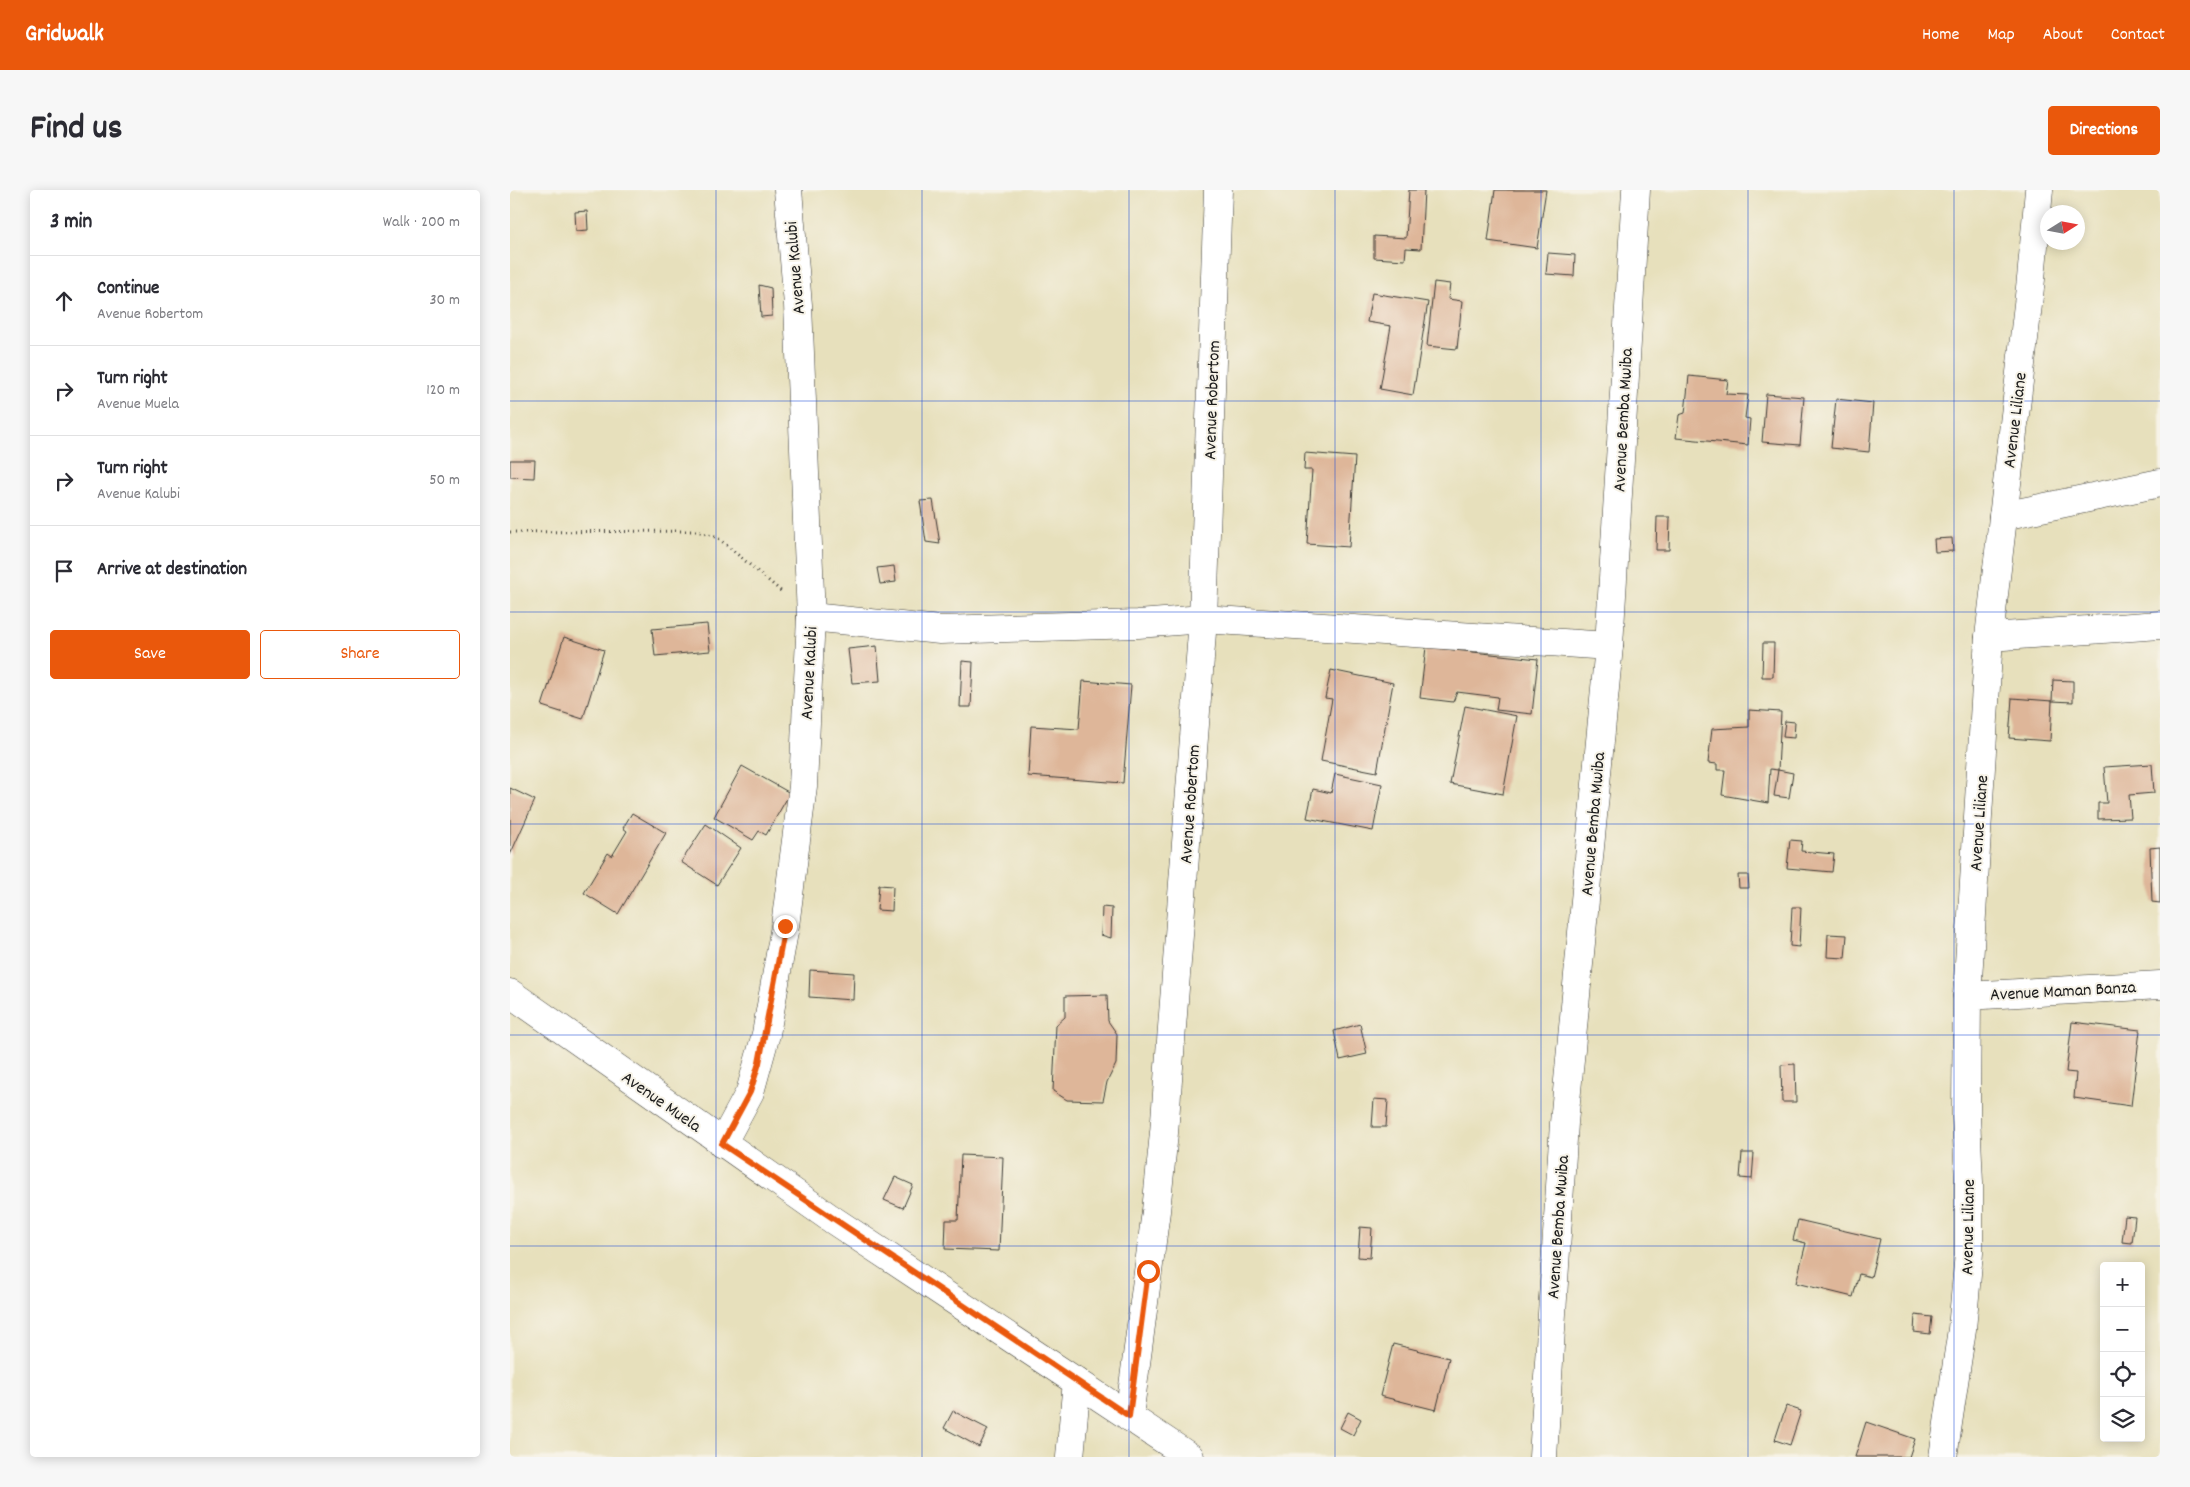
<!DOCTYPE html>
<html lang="en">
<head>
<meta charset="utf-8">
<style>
  :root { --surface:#fff; --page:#f7f7f7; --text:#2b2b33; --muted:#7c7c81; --line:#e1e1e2; --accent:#ea580c }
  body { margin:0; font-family:Dekko,sans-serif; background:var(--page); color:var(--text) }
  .controls { position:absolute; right:15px; bottom:15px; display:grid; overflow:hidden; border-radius:5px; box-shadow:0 2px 12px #0003 }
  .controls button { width:45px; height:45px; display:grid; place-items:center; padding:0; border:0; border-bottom:1px solid var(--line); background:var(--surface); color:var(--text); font:25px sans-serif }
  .compass { position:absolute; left:1530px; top:15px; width:45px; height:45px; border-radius:50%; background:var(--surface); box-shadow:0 2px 12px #0003; rotate:79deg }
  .stop { position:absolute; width:15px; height:15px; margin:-11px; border:4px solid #ea580c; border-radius:50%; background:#fff }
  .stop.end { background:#ea580c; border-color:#fff; box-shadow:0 1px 5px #0008 }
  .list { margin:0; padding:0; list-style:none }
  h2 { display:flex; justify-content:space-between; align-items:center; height:65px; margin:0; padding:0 20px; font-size:21px }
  h2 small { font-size:16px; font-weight:400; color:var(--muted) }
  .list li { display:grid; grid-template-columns:32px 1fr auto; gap:15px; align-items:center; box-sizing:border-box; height:90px; padding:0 20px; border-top:1px solid var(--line) }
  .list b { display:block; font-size:19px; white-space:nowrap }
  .list p { margin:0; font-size:16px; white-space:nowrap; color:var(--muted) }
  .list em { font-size:16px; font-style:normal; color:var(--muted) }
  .actions { display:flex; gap:10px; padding:15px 20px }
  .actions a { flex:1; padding:11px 0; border:1px solid var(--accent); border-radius:5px; text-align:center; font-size:18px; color:var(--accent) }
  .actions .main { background:var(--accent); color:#fff }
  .icon { flex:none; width:28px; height:28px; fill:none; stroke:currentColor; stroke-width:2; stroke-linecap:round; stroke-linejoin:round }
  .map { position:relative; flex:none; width:1650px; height:1267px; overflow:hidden; border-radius:5px }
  header { display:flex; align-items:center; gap:30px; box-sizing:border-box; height:70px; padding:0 25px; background:var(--accent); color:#fff }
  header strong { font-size:24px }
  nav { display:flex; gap:28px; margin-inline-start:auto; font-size:18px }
  .intro { display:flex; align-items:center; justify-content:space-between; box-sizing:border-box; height:120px; padding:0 30px }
  h1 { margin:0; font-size:35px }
  .button { padding:12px 22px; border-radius:5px; background:var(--accent); color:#fff; font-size:18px; font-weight:700 }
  main { display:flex; gap:30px; padding:0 30px }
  aside { flex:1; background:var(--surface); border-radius:5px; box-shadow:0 2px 12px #0003 }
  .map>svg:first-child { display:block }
  .building { fill:#deb699 }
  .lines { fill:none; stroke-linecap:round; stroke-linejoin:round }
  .minor-casing { stroke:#3a3934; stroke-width:29 }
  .path { stroke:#3a3934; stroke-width:3; stroke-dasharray:1 4; stroke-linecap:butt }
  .minor { stroke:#fff; stroke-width:28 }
  .route { stroke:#ea580c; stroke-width:6 }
  .grid { fill:none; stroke:#1d4ed8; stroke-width:1; stroke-opacity:0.55 }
  .labels { text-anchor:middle; stroke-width:4; stroke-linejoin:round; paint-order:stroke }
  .street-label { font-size:18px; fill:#1c1c1c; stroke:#f7f3e8 }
</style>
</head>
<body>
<header>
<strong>Gridwalk</strong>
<nav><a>Home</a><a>Map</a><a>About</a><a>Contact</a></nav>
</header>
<div class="intro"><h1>Find us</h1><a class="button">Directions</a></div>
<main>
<aside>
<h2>3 min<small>Walk · 200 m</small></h2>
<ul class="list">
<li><svg class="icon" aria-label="ahead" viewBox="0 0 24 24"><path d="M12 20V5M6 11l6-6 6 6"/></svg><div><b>Continue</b><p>Avenue Robertom</p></div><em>30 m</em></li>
<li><svg class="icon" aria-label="right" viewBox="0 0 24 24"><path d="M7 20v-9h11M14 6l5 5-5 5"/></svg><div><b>Turn right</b><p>Avenue Muela</p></div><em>120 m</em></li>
<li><svg class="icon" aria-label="right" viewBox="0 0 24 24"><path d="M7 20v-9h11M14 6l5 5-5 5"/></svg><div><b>Turn right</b><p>Avenue Kalubi</p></div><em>50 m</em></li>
<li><svg class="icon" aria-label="arrive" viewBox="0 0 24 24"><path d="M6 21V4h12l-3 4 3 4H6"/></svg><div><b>Arrive at destination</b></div></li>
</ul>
<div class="actions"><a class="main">Save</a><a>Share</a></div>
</aside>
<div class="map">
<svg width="1650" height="1267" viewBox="0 0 1650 1267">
  <rect width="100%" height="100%" fill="#f7f3e8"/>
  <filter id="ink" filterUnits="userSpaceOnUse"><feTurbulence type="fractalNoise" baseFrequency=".02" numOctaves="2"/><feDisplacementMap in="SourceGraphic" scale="10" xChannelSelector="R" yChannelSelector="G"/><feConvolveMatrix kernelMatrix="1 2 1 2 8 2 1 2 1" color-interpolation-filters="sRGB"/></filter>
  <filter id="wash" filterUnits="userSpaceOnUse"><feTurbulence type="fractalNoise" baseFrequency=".0096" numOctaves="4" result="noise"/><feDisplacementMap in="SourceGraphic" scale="20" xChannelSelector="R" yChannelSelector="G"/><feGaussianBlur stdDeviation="1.12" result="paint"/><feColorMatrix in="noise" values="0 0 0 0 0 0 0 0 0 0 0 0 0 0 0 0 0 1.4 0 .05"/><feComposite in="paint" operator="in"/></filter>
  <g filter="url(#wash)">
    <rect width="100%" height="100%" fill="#e7e0bc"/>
    <g id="blocks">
      <g class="building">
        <path d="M899 0H914L911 59 896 58 895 70 864 68V46L896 48Z"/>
        <path d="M985 0H1036L1027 58 978 51Z"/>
        <path d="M77 21 78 40 66 41 65 22Z"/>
        <path d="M1038 63 1065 65 1064 86 1036 84Z"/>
        <path d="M924 92 940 94 938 109 952 111 947 159 917 156Z"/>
        <path d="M249 95 261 98 262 126 251 127Z"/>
        <path d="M862 103 918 112 903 205 870 199 881 136 857 132Z"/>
        <path d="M1179 186 1218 190 1216 204 1238 205 1235 228 1240 229 1238 255 1166 248 1169 225 1175 223Z"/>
        <path d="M1256 204 1294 207 1290 255 1252 252Z"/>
        <path d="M1326 209 1363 213 1359 262 1321 258Z"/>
        <path d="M795 263 845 267 839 357 797 354 802 280H794Z"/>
        <path d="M0 270H25L24 288 0 287Z"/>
        <path d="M423 310 430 354 416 352 410 311Z"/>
        <path d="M1147 327H1160L1159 360H1146Z"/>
        <path d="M1442 348 1443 361 1425 362 1424 349Z"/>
        <path d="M384 376 386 392 370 394 367 378Z"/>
        <path d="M197 434 200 461 145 466 142 439Z"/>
        <path d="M54 447 94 460 73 529 32 516Z"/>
        <path d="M1253 453H1264L1263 487H1252Z"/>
        <path d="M367 456 370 491 342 493 338 459Z"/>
        <path d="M916 457 1028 469 1022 524 986 520 988 507 947 502 943 512 910 508Z"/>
        <path d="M452 471 463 472 461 517H450Z"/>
        <path d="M821 480 883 493 867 582 811 571 822 509 815 508Z"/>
        <path d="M1543 490 1563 491V512L1542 511Z"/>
        <path d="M573 491 621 495 613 593 518 586 521 536 569 539Z"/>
        <path d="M1502 508 1542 511 1540 551 1499 548Z"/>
        <path d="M955 516 1007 526 993 604 940 594Z"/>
        <path d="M1239 520 1271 522 1268 580 1283 583 1279 608 1264 606 1268 580 1260 579 1258 613 1212 605 1215 580H1207V574L1198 573 1202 539 1239 537Z"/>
        <path d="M1275 531 1285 532 1284 548 1273 547Z"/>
        <path d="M1642 574 1644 603 1619 605 1621 628 1588 629V613H1597L1594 577Z"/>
        <path d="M232 576 280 603 256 645 249 641 243 650 204 627Z"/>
        <path d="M825 584 872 594 863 641 797 628 803 599 821 603Z"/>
        <path d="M0 598 25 610 0 665Z"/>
        <path d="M122 623 156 643 108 724 74 703 98 663 102 666 117 641 113 638Z"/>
        <path d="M196 634 231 658 207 695 171 672Z"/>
        <path d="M1280 650 1292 651 1291 661 1324 664 1322 682 1277 678Z"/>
        <path d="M1650 657V713L1642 712 1640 658Z"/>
        <path d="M1228 685H1238L1239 698H1229Z"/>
        <path d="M369 695 383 696 382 721 367 720Z"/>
        <path d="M592 717 602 718 601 748 591 745Z"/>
        <path d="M1282 717H1291L1289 757 1280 756Z"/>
        <path d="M1318 744 1337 745 1335 768 1317 767Z"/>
        <path d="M300 780 344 783 343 810 299 807Z"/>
        <path d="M597 805 598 831 607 844 606 874 597 892 593 911 557 910 543 901 546 835 555 827V806Z"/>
        <path d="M1562 832 1630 840 1621 916 1564 908 1566 883 1556 882Z"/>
        <path d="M850 834 857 864 830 870 824 841Z"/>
        <path d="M1285 874 1286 912H1272L1271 875Z"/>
        <path d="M864 909 878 910 876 937H862Z"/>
        <path d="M1232 963H1244L1242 989 1230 988Z"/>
        <path d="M451 965 493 967 489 1061 435 1059 436 1030H448Z"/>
        <path d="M385 987 403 995 393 1018 374 1010Z"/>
        <path d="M1615 1026 1625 1027 1622 1053 1612 1052Z"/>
        <path d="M1288 1030 1370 1049 1361 1087 1349 1084 1343 1107 1286 1093 1296 1053 1283 1050Z"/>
        <path d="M850 1037 862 1038 860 1068 848 1067Z"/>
        <path d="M1405 1125 1422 1127 1420 1144 1404 1142Z"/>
        <path d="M883 1154 939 1168 926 1220 870 1206Z"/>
        <path d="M1276 1216 1291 1221 1280 1255 1265 1250Z"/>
        <path d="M443 1221 478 1239 469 1257 434 1238Z"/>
        <path d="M838 1222 851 1229 843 1245 830 1238Z"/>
        <path d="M1356 1232 1405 1249 1399 1267H1345Z"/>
      </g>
    </g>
  </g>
  <g filter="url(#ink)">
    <use href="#blocks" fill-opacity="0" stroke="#3a3934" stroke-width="1"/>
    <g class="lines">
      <defs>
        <g id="minor">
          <path d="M1493 326 1650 293"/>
          <path d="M301 427 430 440 628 434 693 429 1099 456"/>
          <path d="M1479 447 1650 435"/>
          <path d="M0 803 323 1030 680 1267"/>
          <path d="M1457 806 1650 795"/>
          <path d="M212 954 240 902 256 844 275 736 293 596 301 427 288 115 278 0"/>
          <path d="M619 1227 646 1021 654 943 693 429 708 0"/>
          <path d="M560 1267 567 1191"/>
          <path d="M1033 1267 1054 933 1099 456 1126 0"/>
          <path d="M1433 1267 1452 1139 1459 1063V993L1456 925 1457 806 1479 447 1521 89 1529 0"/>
        </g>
      </defs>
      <use href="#minor" class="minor-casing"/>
      <path class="path" d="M0 342 187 341 208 348 272 402"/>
      <use href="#minor" class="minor"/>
    </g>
  </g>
  <g class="lines" filter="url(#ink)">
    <path class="route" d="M275 736 249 873 240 902 212 954 619 1226 638 1081"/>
  </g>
  <path class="grid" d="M206 0V1267M412 0V1267M619 0V1267M825 0V1267M1031 0V1267M1238 0V1267M1444 0V1267M0 211H1650M0 422H1650M0 634H1650M0 845H1650M0 1056H1650"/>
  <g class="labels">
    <g class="street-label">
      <text transform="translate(284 78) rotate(-95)" y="6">Avenue Kalubi</text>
      <text transform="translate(701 210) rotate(-88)" y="6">Avenue Robertom</text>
      <text transform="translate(1112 230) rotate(-87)" y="6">Avenue Bemba Mwiba</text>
      <text transform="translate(1504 230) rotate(-83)" y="6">Avenue Liliane</text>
      <text transform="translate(298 483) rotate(-87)" y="6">Avenue Kalubi</text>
      <text transform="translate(679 614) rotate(-86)" y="6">Avenue Robertom</text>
      <text transform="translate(1468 633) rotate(-86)" y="6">Avenue Liliane</text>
      <text transform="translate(1082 634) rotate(-85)" y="6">Avenue Bemba Mwiba</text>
      <text transform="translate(1553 800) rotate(-3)" y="6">Avenue Maman Banza</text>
      <text transform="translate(152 911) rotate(35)" y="6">Avenue Muela</text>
      <text transform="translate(1047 1037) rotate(-86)" y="6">Avenue Bemba Mwiba</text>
      <text transform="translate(1457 1037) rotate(-89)" y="6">Avenue Liliane</text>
    </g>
  </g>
</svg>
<div class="controls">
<button>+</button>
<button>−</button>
<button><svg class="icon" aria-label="locate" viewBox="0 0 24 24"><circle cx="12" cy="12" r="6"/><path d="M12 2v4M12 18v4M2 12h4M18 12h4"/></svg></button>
<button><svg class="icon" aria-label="layers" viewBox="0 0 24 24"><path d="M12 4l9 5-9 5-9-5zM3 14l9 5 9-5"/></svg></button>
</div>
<svg class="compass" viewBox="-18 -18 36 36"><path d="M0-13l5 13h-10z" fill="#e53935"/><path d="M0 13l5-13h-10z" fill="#7c7c81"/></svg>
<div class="stop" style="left:638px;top:1081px"></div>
<div class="stop end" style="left:275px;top:736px"></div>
</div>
</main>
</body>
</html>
